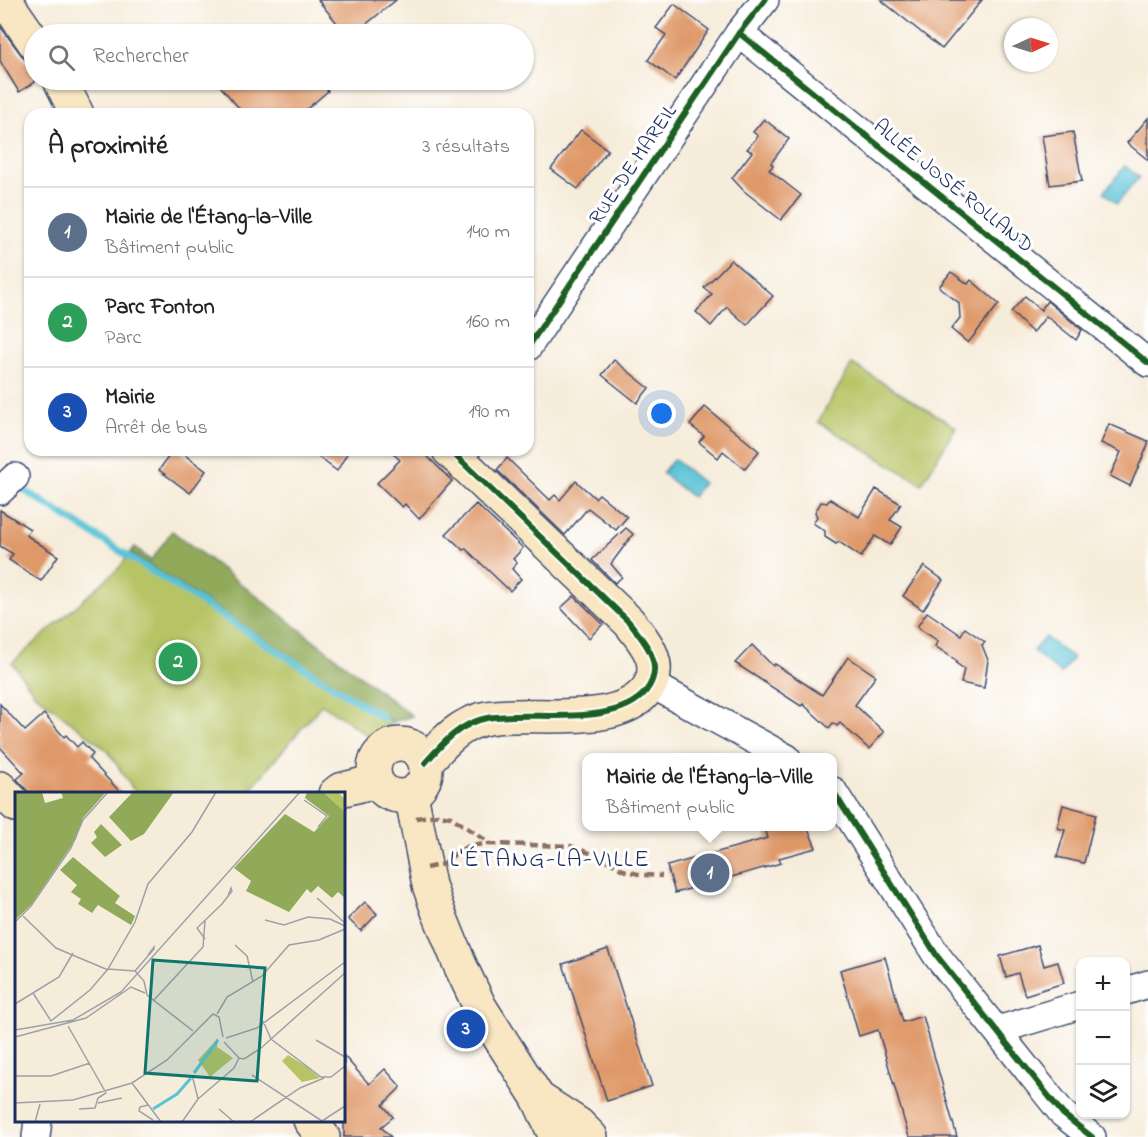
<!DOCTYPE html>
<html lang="fr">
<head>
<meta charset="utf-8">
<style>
  :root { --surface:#fff; --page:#f6f6f6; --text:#222; --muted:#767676; --line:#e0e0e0; --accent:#c8321e }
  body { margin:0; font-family:"Indie Flower",sans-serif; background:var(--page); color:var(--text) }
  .controls { position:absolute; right:18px; bottom:18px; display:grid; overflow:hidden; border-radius:12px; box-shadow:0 2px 4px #0004 }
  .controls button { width:54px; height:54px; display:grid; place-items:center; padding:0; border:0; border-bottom:2px solid var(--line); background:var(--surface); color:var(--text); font:30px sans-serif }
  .compass { position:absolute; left:1004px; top:18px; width:54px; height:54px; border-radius:50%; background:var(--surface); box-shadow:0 2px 4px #0004; rotate:86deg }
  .you { position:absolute; left:662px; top:414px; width:21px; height:21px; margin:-15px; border:4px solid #fff; border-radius:50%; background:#1a73e8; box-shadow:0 0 0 9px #1a73e833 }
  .badge { display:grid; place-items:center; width:39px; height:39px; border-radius:50%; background:var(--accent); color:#fff; font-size:20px; font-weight:700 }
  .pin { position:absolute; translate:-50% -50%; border:3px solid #fff; box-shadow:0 2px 6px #0006 }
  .popup { position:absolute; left:582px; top:753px; width:255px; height:78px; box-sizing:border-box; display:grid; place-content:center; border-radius:12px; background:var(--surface); filter:drop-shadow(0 2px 4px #0005); font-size:20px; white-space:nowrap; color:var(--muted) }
  .popup b { font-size:22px; color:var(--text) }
  .popup::after { content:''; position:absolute; left:50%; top:100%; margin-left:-12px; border:12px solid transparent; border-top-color:var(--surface) }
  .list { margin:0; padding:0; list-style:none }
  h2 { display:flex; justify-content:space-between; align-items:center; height:78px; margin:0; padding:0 24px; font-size:26px }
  h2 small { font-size:20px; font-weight:400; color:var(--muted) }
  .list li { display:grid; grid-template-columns:39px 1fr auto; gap:18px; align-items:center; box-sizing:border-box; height:90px; padding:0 24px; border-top:2px solid var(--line) }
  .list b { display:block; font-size:22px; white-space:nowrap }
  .list p { margin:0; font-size:20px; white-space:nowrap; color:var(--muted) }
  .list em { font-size:20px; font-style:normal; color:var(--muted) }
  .icon { flex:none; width:33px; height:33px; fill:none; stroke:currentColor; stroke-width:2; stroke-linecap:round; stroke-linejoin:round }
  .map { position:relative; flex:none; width:1148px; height:1137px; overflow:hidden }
  .search { position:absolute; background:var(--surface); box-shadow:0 2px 4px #0004; left:24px; top:24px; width:510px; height:66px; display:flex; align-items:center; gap:15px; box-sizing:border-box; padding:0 21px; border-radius:33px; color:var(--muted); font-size:22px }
  .panel { position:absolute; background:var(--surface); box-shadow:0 2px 4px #0004; left:24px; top:108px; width:510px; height:348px; border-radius:18px }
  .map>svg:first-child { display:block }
  .green { fill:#b7c465; stroke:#697a62; stroke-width:1.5 }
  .forest { fill:#91aa5a; stroke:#566c5c; stroke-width:1.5 }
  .water { fill:#5ac3d6; stroke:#3a799a; stroke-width:1.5 }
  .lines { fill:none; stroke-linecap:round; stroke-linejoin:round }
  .stream { stroke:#5ac3d6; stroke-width:7 }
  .building { fill:#df9969 }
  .street-casing { stroke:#3c4b71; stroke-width:30 }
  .secondary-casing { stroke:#3c4b71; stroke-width:36 }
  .street { stroke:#fff; stroke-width:27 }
  .secondary { stroke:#f9e7c3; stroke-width:33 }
  .quiet { stroke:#8d6e63; stroke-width:4.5; stroke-dasharray:9 4.5; stroke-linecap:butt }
  .cycleway-casing { stroke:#fff; stroke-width:10 }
  .cycleway { stroke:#1b5e20; stroke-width:6 }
  .labels { text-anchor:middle; stroke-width:6; stroke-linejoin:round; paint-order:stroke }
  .street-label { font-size:21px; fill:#1b2f5e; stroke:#fff }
  .quarter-label { font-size:24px; letter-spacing:1.5px; fill:#1b2f5e; stroke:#fff }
  .inset-river { fill:none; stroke:#5ac3d6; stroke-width:3 }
  .inset-road { fill:none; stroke:#9ea0a8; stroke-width:1.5 }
  .view { fill:#0f766e; fill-opacity:0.15; stroke:#0f766e; stroke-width:3 }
  .inset-edge { fill:none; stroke:#1b2f5e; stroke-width:3 }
</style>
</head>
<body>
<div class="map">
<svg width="1148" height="1137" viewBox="0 0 1148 1137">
  <rect width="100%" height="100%" fill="#fff"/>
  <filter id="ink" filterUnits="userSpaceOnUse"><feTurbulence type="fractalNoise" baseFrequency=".0167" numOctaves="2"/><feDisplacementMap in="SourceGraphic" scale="12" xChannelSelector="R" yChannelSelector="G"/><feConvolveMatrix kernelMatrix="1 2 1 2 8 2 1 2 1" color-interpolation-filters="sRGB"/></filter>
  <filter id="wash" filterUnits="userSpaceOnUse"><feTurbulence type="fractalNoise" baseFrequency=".008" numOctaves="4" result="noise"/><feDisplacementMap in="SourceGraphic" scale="24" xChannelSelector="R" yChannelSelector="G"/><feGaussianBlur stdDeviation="1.35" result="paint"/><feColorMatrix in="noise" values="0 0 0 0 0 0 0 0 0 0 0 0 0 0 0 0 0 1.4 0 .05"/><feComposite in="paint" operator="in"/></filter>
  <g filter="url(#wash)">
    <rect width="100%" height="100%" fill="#f6ecda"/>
    <g class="green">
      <path d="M852 364 956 427 922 484 818 422Z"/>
      <path d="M172 531 412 716 393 722 370 737 322 704 247 793H138L132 788 108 751 34 693 12 663 119 568 135 547 151 561Z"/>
    </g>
    <path class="forest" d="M172 531 412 716 393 722 131 553 135 547 151 561Z"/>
    <g class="water">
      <path d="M1125 166 1139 177 1117 204 1104 192Z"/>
      <path d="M674 459 703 483 692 497 662 473Z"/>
      <path d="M1045 637 1073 658 1061 674 1033 651Z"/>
    </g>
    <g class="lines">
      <path class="stream" d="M27 492 383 718"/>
    </g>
    <g id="blocks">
      <g class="building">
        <path d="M318 0H396L354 34H346Z"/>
        <path d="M881 0H982L942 49Z"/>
        <path d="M674 4 709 30 675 80 648 60 666 35 656 28Z"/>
        <path d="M0 26 34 72 35 82 19 92 0 61Z"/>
        <path d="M215 80H318L328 91 301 114H244Z"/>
        <path d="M1148 118V160L1127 143Z"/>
        <path d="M764 119 789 139 771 163 773 166 769 170 801 195 781 220 744 191 732 178 752 152 747 149 758 136 753 132Z"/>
        <path d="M581 130 608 150 578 189 551 169Z"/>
        <path d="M1073 132 1082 181 1050 185 1042 136Z"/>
        <path d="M731 260 773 296 747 325 727 307 711 326 696 312 712 294 704 288Z"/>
        <path d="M951 272 968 284 971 280 999 304 968 343 951 329 960 318 959 303 939 287Z"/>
        <path d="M1025 296 1041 310 1047 301 1082 330 1076 340 1046 316 1033 333 1011 312Z"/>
        <path d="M614 360 649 388 637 403 602 375Z"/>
        <path d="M705 407 759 451 745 469 723 451 718 458 699 442 704 436 690 425Z"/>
        <path d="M1109 424 1148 441V445L1130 486 1110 476 1121 452 1101 443Z"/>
        <path d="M173 450H178L206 471 190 493 159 470Z"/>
        <path d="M309 450H349L337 471Z"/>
        <path d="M389 450H421L452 481 419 519 405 504 402 507 377 483 400 460Z"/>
        <path d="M507 458 550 500 555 495 560 500 576 481 595 498 599 494 627 517 616 530 588 508 565 535 497 470Z"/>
        <path d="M876 489 901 504 890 520 902 527 890 545 875 536 861 557 839 542 836 544 825 537V531L813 523 817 517 815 512 821 502 827 503 830 499 859 517Z"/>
        <path d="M476 504 523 548 513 559 517 563 512 569 521 579 510 591 466 549 463 550 446 534Z"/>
        <path d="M0 510 30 529 26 535 58 556 41 581 9 560 13 554 0 546Z"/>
        <path d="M626 528 633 534 611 564 622 577 615 583 592 560Z"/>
        <path d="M924 566 943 580 923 610 903 596Z"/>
        <path d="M574 596 603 624 589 638 561 608Z"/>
        <path d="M927 612 961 635 965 628 985 642 982 645 988 660 984 688 961 683 964 669 956 663 957 661 935 646 938 641 917 627Z"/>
        <path d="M752 645 773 666 775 664 822 695 848 657 876 676 855 705 884 732 869 749 840 723 837 726 833 723 829 728 803 704 801 706 735 663Z"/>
        <path d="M0 704 25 731 44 714 64 737 66 735 77 747 82 742 93 754 89 759 122 794H30L17 779 24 773 0 747Z"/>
        <path d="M1063 805 1096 814 1084 863 1057 857 1065 830 1057 828Z"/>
        <path d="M764 826H807L816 848 779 858 781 863 675 893 667 866 768 838Z"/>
        <path d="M365 902 377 914 361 931 348 919Z"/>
        <path d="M1038 945 1044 966 1058 962 1064 983 1025 995 1018 973 1006 977 1000 956Z"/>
        <path d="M608 949 652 1086 607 1101 563 964Z"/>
        <path d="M885 957 903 1022 923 1016 957 1137H909L878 1030 859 1036 840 970Z"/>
        <path d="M344 1056 369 1084 385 1069 401 1087 383 1105 393 1117 381 1127 391 1137H344Z"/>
      </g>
    </g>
  </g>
  <g filter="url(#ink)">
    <use href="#blocks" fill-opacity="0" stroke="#3c4b71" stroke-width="1.5"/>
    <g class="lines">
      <defs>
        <g id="street">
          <path d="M739 33 1148 363"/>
          <path d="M528 347 739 33 765 0"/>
          <path d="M0 491 15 477"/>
          <path d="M651 684 787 758"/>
          <path d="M833 791 937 956 1063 1114 1092 1137"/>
          <path d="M1126 991 1148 984"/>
          <path d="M998 1030 1080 1005"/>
          <path d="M36 1137 38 1120"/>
        </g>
        <g id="secondary">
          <path d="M5 0 34 42"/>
          <path d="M60 80 77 114"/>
          <circle cx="400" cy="770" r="26"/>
          <path d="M425 763C443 743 460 723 487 718 532 710 615 729 646 691 666 665 645 642 629 622L449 450"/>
          <path d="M0 788 16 805"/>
          <path d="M335 794 340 790 376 781"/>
          <path d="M411 794 429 885 438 911 460 965 480 1007 538 1098 556 1137"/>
          <path d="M538 1098 578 1124 591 1137"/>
          <path d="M310 1120 323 1137"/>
        </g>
      </defs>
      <use href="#street" class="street-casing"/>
      <use href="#secondary" class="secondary-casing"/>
      <use href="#street" class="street"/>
      <use href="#secondary" class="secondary"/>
      <g class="quiet">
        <path d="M416 818 438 815 451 817 491 844 571 846 605 859 623 870 642 875 662 876"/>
        <path d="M426 868 444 864 457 852 471 845 491 844"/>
      </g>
      <defs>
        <g id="cycleway">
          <path d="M739 33 1148 363"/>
          <path d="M528 347 739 33 765 0"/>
          <path d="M425 763C443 743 460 723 487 718 532 710 615 729 646 691 666 665 645 642 629 622L456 456"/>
          <path d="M833 791 937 956 1063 1114 1092 1137"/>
        </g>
      </defs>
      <use href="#cycleway" class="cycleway-casing"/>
      <use href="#cycleway" class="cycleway"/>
    </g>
  </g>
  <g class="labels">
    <g class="street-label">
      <text transform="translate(632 164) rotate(-56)" y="7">RUE DE MAREIL</text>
      <text transform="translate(954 185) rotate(39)" y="7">ALLÉE JOSÉ ROLLAND</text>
    </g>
    <g class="quarter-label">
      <text x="550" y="866">L'ÉTANG-LA-VILLE</text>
    </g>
  </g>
  <g transform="translate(15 792)">
    <rect width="330" height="330" fill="#f6ecda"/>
    <path d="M308 0H323L330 7V20ZM203 246 202 255 218 266 195 285 183 268ZM273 263 292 275 305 286 287 290 267 269Z" fill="#b7c465"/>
    <path d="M0 0H27L30 11 48 6 46 0H91L68 26 61 47 16 113 0 128ZM118 0H159L129 42 116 49 94 25ZM292 0H308L330 20V106L323 100 317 106 303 94 296 101 292 97 274 120 231 99 236 89 219 76 270 22 299 40 314 24 290 6ZM86 32 107 53 90 65 76 51 82 45 79 40ZM58 65 105 104 100 111 120 124 116 133 83 113 77 121 63 112 66 107 56 100 62 93 45 78Z" fill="#91aa5a"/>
    <path class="inset-river" d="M179 281 203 248M138 317 162 302 176 286"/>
    <path class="inset-road" d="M289 8 312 24 303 35M302 106 330 131M8 124 41 156 93 178M250 128 269 133 293 125 315 127 330 134M0 130 16 114 56 56 68 28 93 0M190 147 182 136 207 112 217 99 216 96 213 104M220 153 232 164 238 190M93 177 120 179 129 189 132 203 178 239M120 179 139 157V155L133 163M18 201 36 229 75 198 93 177 120 130 133 92 177 40 201 0M138 209 188 155 190 129M0 212 44 185 58 161M202 222 212 205 247 184 274 153 304 148 330 137M248 229 256 247 306 285H316L330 274M53 234 91 301 83 306 80 316 64 317M242 236 330 170M0 238 58 228 106 200 285 0M0 245 71 226 116 195 130 201M211 246 242 236M301 248 330 265M209 250 224 266M224 266 229 267 246 256 330 181M177 283 183 307M237 283 307 329 330 314M0 284H36L75 271M117 291 146 330M0 311 58 308 117 291 152 268 198 222 204 225 208 245M83 311 107 306M133 313 125 315 124 319 138 328M204 317 219 330M20 330 25 312M167 330 183 307 219 276 224 266M235 330 285 296 309 286"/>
    <path class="view" d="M138 168 250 176 242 289 130 281Z"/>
    <rect width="330" height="330" class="inset-edge"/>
  </g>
</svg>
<div class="controls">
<button>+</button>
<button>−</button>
<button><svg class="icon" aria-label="layers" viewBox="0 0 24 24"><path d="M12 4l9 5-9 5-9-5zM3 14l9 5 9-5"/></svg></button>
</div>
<svg class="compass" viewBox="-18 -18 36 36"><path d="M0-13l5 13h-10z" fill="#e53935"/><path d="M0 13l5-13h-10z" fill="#767676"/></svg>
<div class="you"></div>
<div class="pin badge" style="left:710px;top:873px;background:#5c6f8a">1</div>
<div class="popup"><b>Mairie de l'Étang-la-Ville</b>Bâtiment public</div>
<div class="pin badge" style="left:178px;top:662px;background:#2e9e5b">2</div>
<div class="pin badge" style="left:466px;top:1029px;background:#1a4fb4">3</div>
<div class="search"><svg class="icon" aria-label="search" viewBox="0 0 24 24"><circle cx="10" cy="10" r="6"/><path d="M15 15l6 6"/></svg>Rechercher</div>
<section class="panel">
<h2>À proximité<small>3 résultats</small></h2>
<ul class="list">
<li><span class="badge" style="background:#5c6f8a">1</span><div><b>Mairie de l'Étang-la-Ville</b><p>Bâtiment public</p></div><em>140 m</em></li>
<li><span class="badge" style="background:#2e9e5b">2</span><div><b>Parc Fonton</b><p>Parc</p></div><em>160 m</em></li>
<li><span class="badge" style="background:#1a4fb4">3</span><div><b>Mairie</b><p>Arrêt de bus</p></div><em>190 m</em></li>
</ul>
</section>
</div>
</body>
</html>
